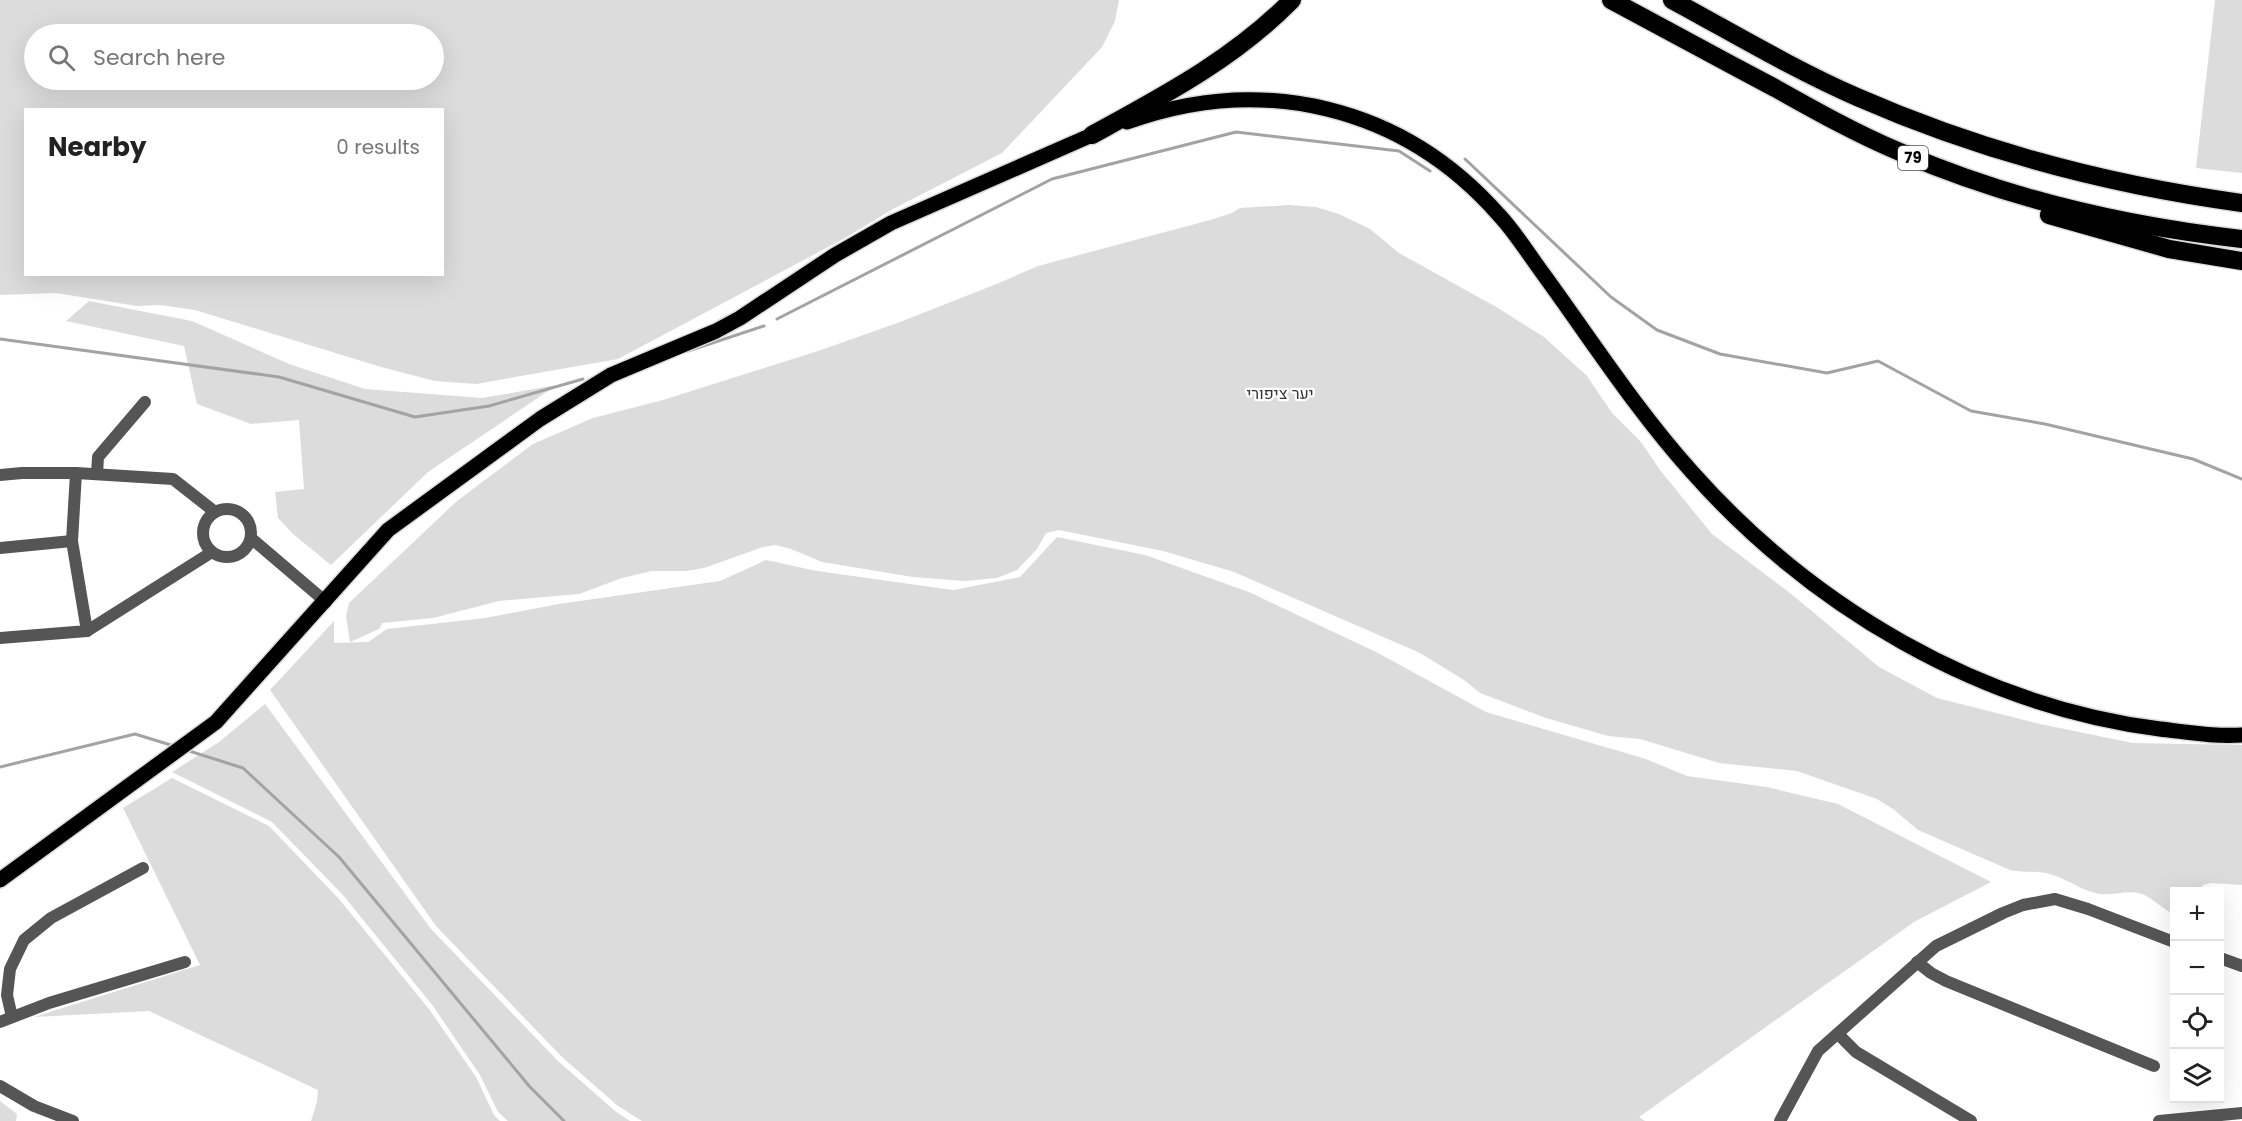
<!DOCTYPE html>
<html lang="en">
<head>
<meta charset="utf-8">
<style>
  :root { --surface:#fff; --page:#f6f6f6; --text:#222; --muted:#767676; --line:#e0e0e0 }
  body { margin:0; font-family:Poppins,Heebo,sans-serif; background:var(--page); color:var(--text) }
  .controls { position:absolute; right:18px; bottom:18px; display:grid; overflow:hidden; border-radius:0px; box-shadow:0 6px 24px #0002 }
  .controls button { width:54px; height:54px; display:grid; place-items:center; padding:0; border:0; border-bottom:2px solid var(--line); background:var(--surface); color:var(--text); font:30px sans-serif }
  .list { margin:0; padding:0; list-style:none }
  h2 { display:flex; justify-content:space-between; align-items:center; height:78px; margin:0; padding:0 24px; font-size:26px }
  h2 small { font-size:20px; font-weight:400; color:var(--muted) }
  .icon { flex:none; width:33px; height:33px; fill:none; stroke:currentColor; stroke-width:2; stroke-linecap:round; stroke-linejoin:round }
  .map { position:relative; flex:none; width:2242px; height:1121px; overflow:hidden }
  .search { position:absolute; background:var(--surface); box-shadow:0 6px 24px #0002; left:24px; top:24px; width:420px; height:66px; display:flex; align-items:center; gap:15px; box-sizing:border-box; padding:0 21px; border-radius:33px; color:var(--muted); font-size:22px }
  .panel { position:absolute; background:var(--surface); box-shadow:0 6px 24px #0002; left:24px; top:108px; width:420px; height:168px; border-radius:0px }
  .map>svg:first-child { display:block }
  .green { fill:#dcdcdc; fill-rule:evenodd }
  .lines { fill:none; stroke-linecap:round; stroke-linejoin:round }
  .stream { stroke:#a3a3a3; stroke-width:3 }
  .major-casing { stroke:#dbdbdb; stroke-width:18 }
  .highway-casing { stroke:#dbdbdb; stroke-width:21 }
  .minor { stroke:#555; stroke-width:12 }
  .major { stroke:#000; stroke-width:15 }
  .highway { stroke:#000; stroke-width:18 }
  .labels { text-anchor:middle; stroke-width:4.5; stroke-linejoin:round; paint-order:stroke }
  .shield { fill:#fff; stroke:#4c4c4c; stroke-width:1.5 }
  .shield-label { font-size:15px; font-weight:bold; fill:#000 }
  .park-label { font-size:16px; fill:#333; stroke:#fff }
</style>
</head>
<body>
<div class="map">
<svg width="2242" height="1121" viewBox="0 0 2242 1121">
  <rect width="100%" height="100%" fill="#fff"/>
  <g class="green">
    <path d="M0 0H1119L1115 21 1102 47 1002 153 893 209 845 238 618 359 476 384 435 381 381 367 195 310 160 305 137 306 56 293 0 295ZM34 34H434V80H34ZM26 110H442V274H26Z"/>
    <path d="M2215 0H2242V173L2196 168Z"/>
    <path d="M1289 205 1316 207 1339 214 1370 229 1399 253 1498 308 1544 337 1587 376 1612 413 1641 442 1660 470 1712 534 1790 593 1879 667 1937 698 2040 724 2133 743 2242 745V885L2211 883 2203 885 2200 891 2174 892V914C2162 909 2154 899 2142 894 2128 889 2114 896 2100 894 2085 892 2070 881 2056 876 2041 870 2026 873 2010 870L1918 830 1893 809 1877 799 1797 771 1719 763 1640 739 1608 736 1546 718 1480 693 1464 680 1420 653 1234 572 1163 551 1059 530 1046 533 1037 549 1017 570 997 578 965 581 913 577 822 562 791 549 775 545 763 547 704 568 686 571H652L622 578 579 594 499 601 433 618 382 623 379 629 350 642 346 616 349 603 457 501 533 444 593 418 663 400 821 350 900 322 999 283 1038 266 1210 220 1232 213 1240 208Z"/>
    <path d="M89 301 192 321 289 364 365 389 482 398 557 385 428 472 331 565 293 534 278 518 275 492 304 489 299 420 251 424 197 404 184 346 66 321Z"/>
    <path d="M1057 537 1145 555 1249 592 1378 653 1486 712 1646 759 1687 776 1767 787 1838 804 1991 882 1914 922 1639 1117 1645 1121H642L618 1106 562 1057 436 926 270 690 334 621V643L368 642 387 629 485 618 559 604 720 581 766 560 817 571 953 590 1020 577Z"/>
    <path d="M265 704 431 929 558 1061 615 1111 630 1121H508L498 1112 480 1075 433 1006 343 895 272 822 172 772 219 742Z"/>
    <path d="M172 778 269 826 339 899 429 1009 476 1077 494 1115 500 1121H311L317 1102 318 1090 149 1011 34 1017 200 965 123 808Z"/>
    <path d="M0 1101 17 1114 16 1121H0Z"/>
  </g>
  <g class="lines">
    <g class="stream">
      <path d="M1465 159 1611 297 1657 330 1720 354 1827 373 1878 361 1971 411 2045 424 2193 459 2242 479"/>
      <path d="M777 319 1052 179 1236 132 1399 151 1430 171"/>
      <path d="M0 339 279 377 415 417 489 406 583 379"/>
      <path d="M688 351 764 326"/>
      <path d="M186 750 243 768 339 857 530 1087 564 1121"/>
      <path d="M0 767 135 734 174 746"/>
    </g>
    <defs>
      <g id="major">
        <path d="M1127 122C1263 73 1403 106 1499 215 1516 233 1529 255 1544 275 1592 341 1637 411 1692 472 1812 607 1979 706 2160 729 2187 732 2215 737 2242 735"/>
        <path d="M0 880 216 722 388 530 540 419 611 375 716 331 740 318 835 255 891 223 1101 131"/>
      </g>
      <g id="highway">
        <path d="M1611 0C1665 29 1720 59 1775 88 1816 111 1857 134 1900 152 2009 199 2125 226 2242 239"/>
        <path d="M1672 0C1733 33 1793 69 1857 97 1980 151 2109 185 2242 203"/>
        <path d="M1092 135C1163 96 1234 59 1292 0"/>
        <path d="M2049 215 2169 249 2242 261"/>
      </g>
    </defs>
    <use href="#major" class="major-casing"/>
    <use href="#highway" class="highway-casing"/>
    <g class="minor">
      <path d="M97 474 98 457 145 402"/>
      <path d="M0 475 22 473H76L173 479 215 512"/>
      <circle cx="227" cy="533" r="24"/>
      <path d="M251 538 326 602"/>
      <path d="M0 548 72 541"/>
      <path d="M87 631 212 552"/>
      <path d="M0 638 87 631 72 541 76 473"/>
      <path d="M2220 958 2242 966"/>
      <path d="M1917 962 1931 973 1946 981 2154 1066"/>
      <path d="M12 1017 7 995 10 969 24 940 51 918 143 868"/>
      <path d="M0 1022 49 1003 185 962"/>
      <path d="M1838 1034 1856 1052 1971 1121"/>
      <path d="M0 1086 34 1106 73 1121"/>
      <path d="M1780 1121 1818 1051 1936 946 2003 913 2023 905 2055 899 2088 909 2174 942"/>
      <path d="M2159 1121 2242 1113"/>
    </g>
    <use href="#major" class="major"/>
    <use href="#highway" class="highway"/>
  </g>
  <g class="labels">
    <rect class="shield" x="1898" y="146" width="30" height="24" rx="4.5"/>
    <g class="shield-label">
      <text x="1913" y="163">79</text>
    </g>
    <g class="park-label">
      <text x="1280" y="399">יער ציפורי</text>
    </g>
  </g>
</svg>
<div class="controls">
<button>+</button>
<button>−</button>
<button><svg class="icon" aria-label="locate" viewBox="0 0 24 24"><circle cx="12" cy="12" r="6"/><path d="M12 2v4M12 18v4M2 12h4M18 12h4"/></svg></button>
<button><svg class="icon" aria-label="layers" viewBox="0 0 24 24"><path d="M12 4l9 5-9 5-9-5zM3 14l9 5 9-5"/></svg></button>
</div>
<div class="search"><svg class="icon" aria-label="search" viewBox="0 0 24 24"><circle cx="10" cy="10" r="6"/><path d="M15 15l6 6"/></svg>Search here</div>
<section class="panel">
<h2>Nearby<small>0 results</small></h2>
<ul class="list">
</ul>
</section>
</div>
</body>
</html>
